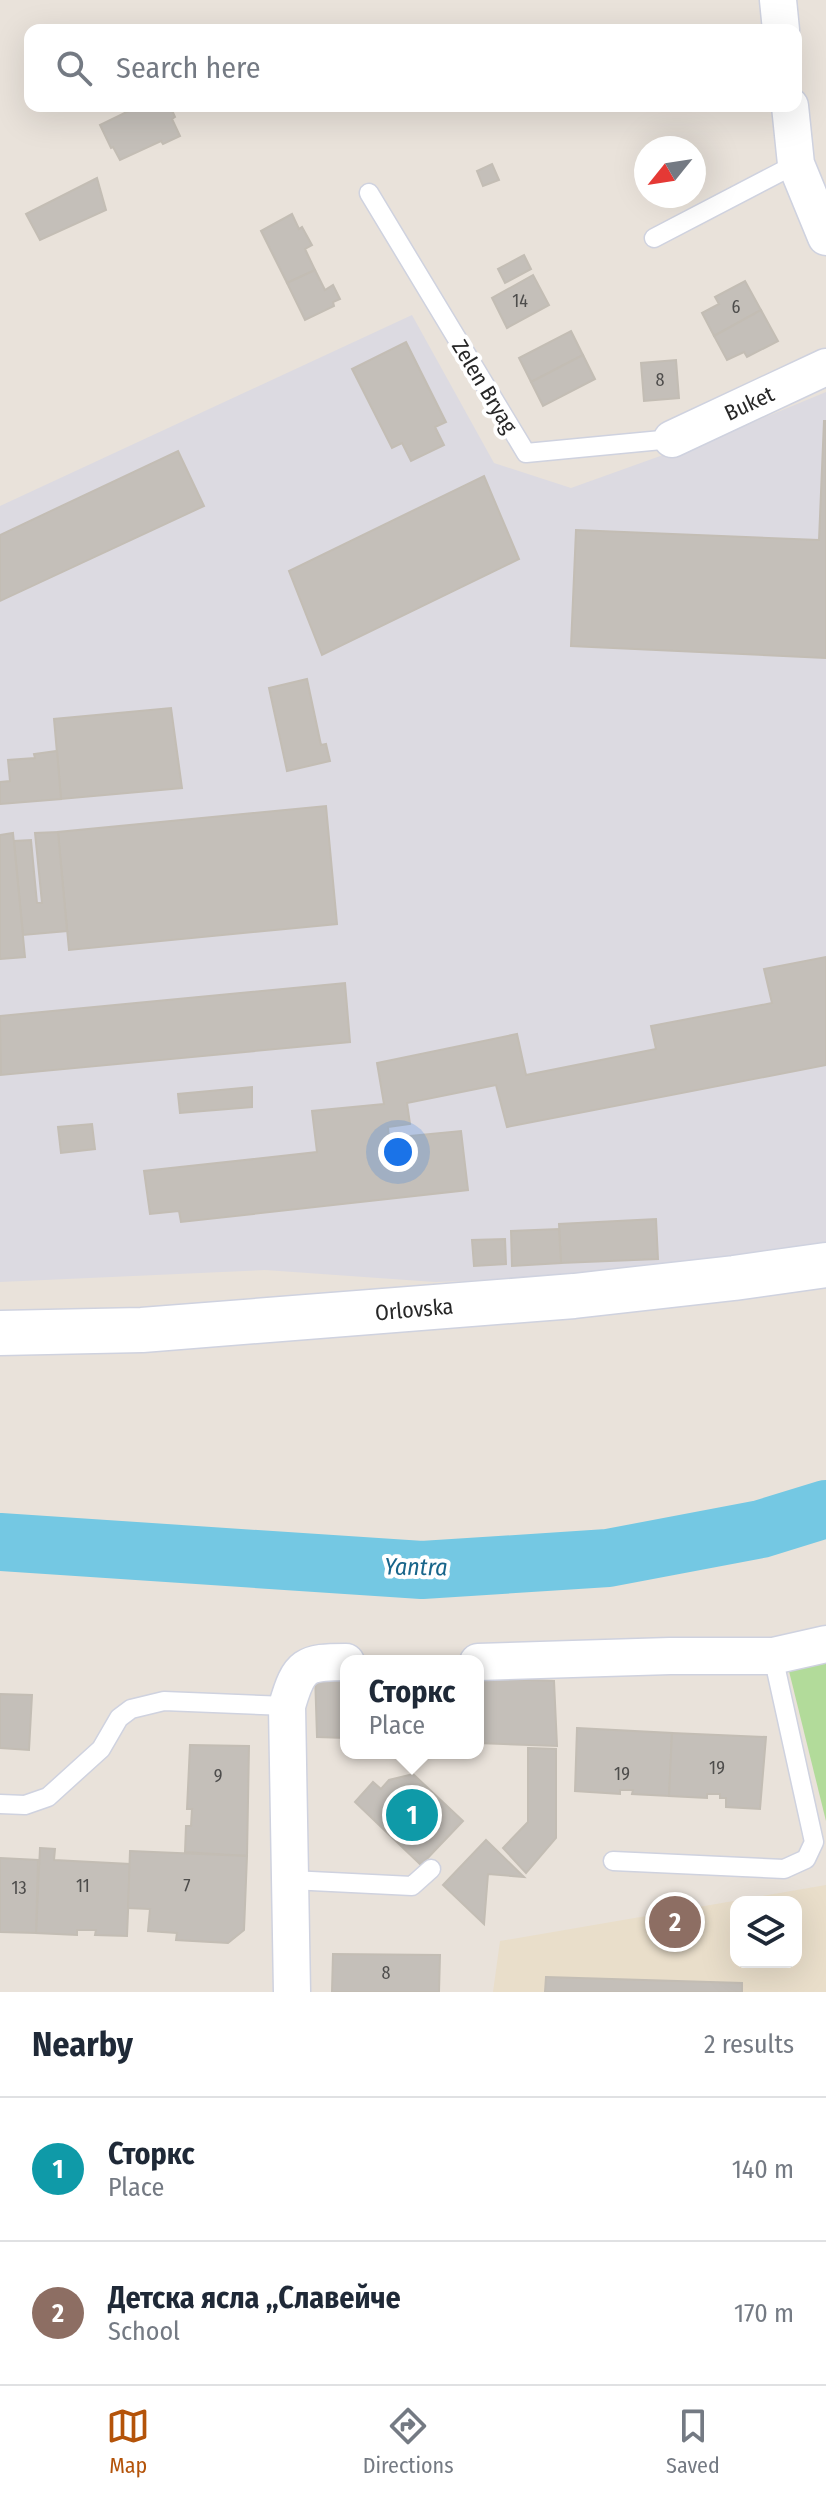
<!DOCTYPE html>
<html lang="en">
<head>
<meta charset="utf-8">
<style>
  :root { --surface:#fff; --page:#f6f6f7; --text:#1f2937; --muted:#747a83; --line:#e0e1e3; --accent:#b45309 }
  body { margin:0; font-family:"Fira Sans Condensed",sans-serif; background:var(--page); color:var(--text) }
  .controls { position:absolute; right:24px; bottom:24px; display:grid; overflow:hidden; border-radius:16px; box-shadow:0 8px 32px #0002 }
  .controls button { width:72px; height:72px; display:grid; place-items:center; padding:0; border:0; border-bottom:2px solid var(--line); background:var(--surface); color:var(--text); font:40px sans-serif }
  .compass { position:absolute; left:634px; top:136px; width:72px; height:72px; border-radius:50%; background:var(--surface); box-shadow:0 8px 32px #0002; rotate:240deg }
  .you { position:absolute; left:398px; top:1152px; width:28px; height:28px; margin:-20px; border:6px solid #fff; border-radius:50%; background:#1a73e8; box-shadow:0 0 0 12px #1a73e833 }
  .badge { display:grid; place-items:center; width:52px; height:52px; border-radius:50%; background:var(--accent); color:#fff; font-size:26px; font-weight:700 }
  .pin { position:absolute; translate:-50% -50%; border:4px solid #fff; box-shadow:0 2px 8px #0006 }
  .popup { position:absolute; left:340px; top:1655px; width:144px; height:104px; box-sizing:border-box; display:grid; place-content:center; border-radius:16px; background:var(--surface); filter:drop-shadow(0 2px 6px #0005); font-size:26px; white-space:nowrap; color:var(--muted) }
  .popup b { font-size:30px; color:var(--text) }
  .popup::after { content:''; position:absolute; left:50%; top:100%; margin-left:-16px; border:16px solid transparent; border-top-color:var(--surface) }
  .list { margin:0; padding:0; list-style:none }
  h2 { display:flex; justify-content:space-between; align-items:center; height:104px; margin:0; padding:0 32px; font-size:34px }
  h2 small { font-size:26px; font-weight:400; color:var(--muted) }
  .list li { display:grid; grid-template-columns:52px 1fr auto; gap:24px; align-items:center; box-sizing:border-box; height:144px; padding:0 32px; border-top:2px solid var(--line) }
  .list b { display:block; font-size:30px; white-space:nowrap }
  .list p { margin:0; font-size:26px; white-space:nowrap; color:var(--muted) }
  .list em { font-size:26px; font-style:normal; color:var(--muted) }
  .icon { flex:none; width:44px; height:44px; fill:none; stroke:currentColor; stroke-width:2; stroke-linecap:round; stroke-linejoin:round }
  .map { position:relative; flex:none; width:826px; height:1992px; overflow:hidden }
  .search { position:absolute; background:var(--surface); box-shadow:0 8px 32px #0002; left:24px; right:24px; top:24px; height:88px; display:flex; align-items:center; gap:20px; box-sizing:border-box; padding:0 28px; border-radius:16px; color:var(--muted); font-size:30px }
  .sheet { height:392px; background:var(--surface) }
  nav { display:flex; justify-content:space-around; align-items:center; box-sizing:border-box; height:112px; border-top:2px solid var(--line); background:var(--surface); font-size:22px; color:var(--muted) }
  nav a { display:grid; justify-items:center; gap:4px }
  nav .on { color:var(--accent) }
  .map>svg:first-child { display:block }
  .industrial { fill:#dcdae1 }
  .education { fill:#e9deca; fill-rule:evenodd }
  .green { fill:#b2db9a }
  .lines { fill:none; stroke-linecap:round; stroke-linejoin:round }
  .river { stroke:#74c8e3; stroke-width:58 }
  .building { fill:#c4bfb9; stroke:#c3bdb4; stroke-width:2 }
  .lane-casing { stroke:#cfd2df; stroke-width:21 }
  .street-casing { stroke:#cfd2df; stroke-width:39 }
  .secondary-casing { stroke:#cfd2df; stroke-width:47 }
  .lane { stroke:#fff; stroke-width:18 }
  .street { stroke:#fff; stroke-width:36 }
  .secondary { stroke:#fff; stroke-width:44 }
  .labels { text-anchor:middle; stroke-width:8; stroke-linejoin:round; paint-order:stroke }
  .number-label { font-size:18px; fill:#4e4d4c }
  .street-label { font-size:22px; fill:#272727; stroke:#fff }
  .water-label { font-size:24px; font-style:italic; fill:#18658a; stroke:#fff }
</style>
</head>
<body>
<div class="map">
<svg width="826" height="1992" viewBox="0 0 826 1992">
  <rect width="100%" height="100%" fill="#e9e2da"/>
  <path class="industrial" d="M412 315 494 463 571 488 744 426 826 392V1243L789 1255 623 1276 435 1282 265 1270 0 1282V506Z"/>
  <path class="education" d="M826 1885V1992H493L500 1941ZM736 1902H796V1962H736Z"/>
  <path class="green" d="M826 1655V1821L787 1663Z"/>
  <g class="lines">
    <path class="river" d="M0 1542 422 1570 608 1558 761 1529 826 1509"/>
  </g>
  <g class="building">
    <path d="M147 106H170L175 117 172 119 180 136 163 144 161 141 120 160 113 147 111 148 100 125 135 108 136 111Z"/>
    <path d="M492 164 499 180 483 186 477 171Z"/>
    <path d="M97 178 106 210 40 240 26 214Z"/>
    <path d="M292 214 299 229 302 227 312 245 305 249 315 270 287 283 261 231Z"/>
    <path d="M524 255 531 269 505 283 498 269Z"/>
    <path d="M315 270 325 290 333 285 340 299 333 302 334 306 305 320 287 283Z"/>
    <path d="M533 275 549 305 507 328 492 298Z"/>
    <path d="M745 281 761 310 714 336 702 313 719 304 715 297Z"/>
    <path d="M761 310 778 341 747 357 744 352 727 360 714 336Z"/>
    <path d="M571 331 583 355 531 382 519 358Z"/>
    <path d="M406 342 446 422 435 427 444 445 411 461 402 443 392 448 352 369Z"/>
    <path d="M583 355 595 379 543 406 531 382Z"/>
    <path d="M676 360 679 398 644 401 641 363Z"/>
    <path d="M824 421H826V658L571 646 576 530 819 540Z"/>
    <path d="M178 451 204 506 0 601V535Z"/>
    <path d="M484 476 519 559 322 655 289 571Z"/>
    <path d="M307 679 321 745 326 744 330 761 287 771 269 688Z"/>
    <path d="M171 708 182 788 61 799 54 719Z"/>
    <path d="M57 751 61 799 0 804V782L10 781 8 760 35 758 34 754Z"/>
    <path d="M326 806 337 924 69 950 58 832Z"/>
    <path d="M58 832 67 931 23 935 14 841 31 840 37 903H42L35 833Z"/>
    <path d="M13 833 25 957 0 959V835Z"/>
    <path d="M826 957V1065L507 1127 496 1085 407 1103 410 1124 388 1127 389 1138 461 1131 468 1190 181 1222 179 1211 150 1214 144 1171 317 1152 312 1111 384 1104 377 1063 517 1034 526 1075 656 1049 651 1026 772 1003 764 969Z"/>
    <path d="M345 983 350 1042 1 1075 0 1016Z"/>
    <path d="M252 1087V1107L180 1113 178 1094Z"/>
    <path d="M92 1124 95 1149 61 1153 58 1127Z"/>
    <path d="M656 1219 658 1259 561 1263 559 1224Z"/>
    <path d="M559 1229 561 1263 512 1266 511 1231Z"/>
    <path d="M505 1239 506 1264 474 1266 472 1240Z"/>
    <path d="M315 1673 346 1674V1738L317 1737Z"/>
    <path d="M478 1678 554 1681 557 1746 478 1743Z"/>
    <path d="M0 1694 32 1695 29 1750 0 1748Z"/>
    <path d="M577 1728 672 1733 669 1796 632 1794 633 1790H620V1794L575 1791Z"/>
    <path d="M672 1733 766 1737 760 1809 726 1807V1798H720V1794H707V1798L669 1796Z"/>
    <path d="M190 1745 249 1746 247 1856 185 1852 186 1826H191L192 1809H187Z"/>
    <path d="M528 1748 556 1749V1838L526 1873 503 1848 528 1822Z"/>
    <path d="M413 1774 463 1821 421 1865 355 1802 373 1782 381 1789 389 1780Z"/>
    <path d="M486 1840 524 1877 488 1874 484 1924 443 1885Z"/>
    <path d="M40 1848 55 1849 54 1860 130 1864 127 1936 95 1935 96 1930H77V1935L36 1933Z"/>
    <path d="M130 1851 247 1856 244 1930 228 1943 176 1940 177 1933 148 1931 150 1909 128 1908Z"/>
    <path d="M0 1858 38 1860 36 1933 0 1932Z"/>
    <path d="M333 1954 440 1955 439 1992H332Z"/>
    <path d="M546 1977 742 1983V1992H545Z"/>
  </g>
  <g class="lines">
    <defs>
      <g id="lane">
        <path d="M369 193 526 453 672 439"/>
        <path d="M654 238 796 164"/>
        <path d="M0 1804 25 1805 48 1797 101 1749 119 1718 131 1709 164 1701 287 1706"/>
        <path d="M613 1861 784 1869 806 1859 814 1842 773 1656"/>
        <path d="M291 1880 412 1886 431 1869"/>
      </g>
      <g id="street">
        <path d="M778 0 781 30"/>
        <path d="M790 106 796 164 826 237"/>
        <path d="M672 439 826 367"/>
        <path d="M478 1662 670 1656H773L826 1644"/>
        <path d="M292 1992 287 1706C299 1664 305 1662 346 1662"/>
      </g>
      <path id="secondary" d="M0 1333 142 1330 574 1296 734 1278 826 1265"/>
    </defs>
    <use href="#lane" class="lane-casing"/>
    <use href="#street" class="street-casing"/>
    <use href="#secondary" class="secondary-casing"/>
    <use href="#lane" class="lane"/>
    <use href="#street" class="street"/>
    <use href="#secondary" class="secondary"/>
  </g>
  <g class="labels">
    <g class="number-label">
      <text x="520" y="307">14</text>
      <text x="736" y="313">6</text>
      <text x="660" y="386">8</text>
      <text x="717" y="1774">19</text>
      <text x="622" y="1780">19</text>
      <text x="218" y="1782">9</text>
      <text x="83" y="1892">11</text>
      <text x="187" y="1892">7</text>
      <text x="19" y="1894">13</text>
      <text x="386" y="1979">8</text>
    </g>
    <g class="street-label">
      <text transform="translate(485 386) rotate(59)" y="8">Zelen Bryag</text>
      <text transform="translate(749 403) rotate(-25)" y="8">Buket</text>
      <text transform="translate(414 1309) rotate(-5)" y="8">Orlovska</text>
    </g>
    <g class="water-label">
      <text transform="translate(416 1567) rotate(1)" y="8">Yantra</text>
    </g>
  </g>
</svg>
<div class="controls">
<button><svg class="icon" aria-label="layers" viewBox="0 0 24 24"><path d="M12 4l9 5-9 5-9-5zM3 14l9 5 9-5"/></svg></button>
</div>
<svg class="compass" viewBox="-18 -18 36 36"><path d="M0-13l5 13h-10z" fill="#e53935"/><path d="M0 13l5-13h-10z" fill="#747a83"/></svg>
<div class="you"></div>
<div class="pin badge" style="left:412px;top:1815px;background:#0f9aa8">1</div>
<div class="popup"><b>Сторкс</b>Place</div>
<div class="pin badge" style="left:675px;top:1922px;background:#8d6e63">2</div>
<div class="search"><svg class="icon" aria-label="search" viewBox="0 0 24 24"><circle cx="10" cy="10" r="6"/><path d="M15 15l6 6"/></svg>Search here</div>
</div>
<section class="sheet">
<h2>Nearby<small>2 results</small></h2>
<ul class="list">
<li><span class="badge" style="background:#0f9aa8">1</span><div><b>Сторкс</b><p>Place</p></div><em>140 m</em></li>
<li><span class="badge" style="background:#8d6e63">2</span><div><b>Детска ясла „Славейче</b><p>School</p></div><em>170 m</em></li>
</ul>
</section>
<nav>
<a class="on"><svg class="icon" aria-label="map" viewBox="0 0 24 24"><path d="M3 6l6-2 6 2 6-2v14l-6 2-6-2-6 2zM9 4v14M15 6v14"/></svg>Map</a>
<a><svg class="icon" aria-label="directions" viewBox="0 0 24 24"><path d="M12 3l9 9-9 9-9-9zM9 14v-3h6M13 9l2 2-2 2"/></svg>Directions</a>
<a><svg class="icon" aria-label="saved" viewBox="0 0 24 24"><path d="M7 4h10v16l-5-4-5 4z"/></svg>Saved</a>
</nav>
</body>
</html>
